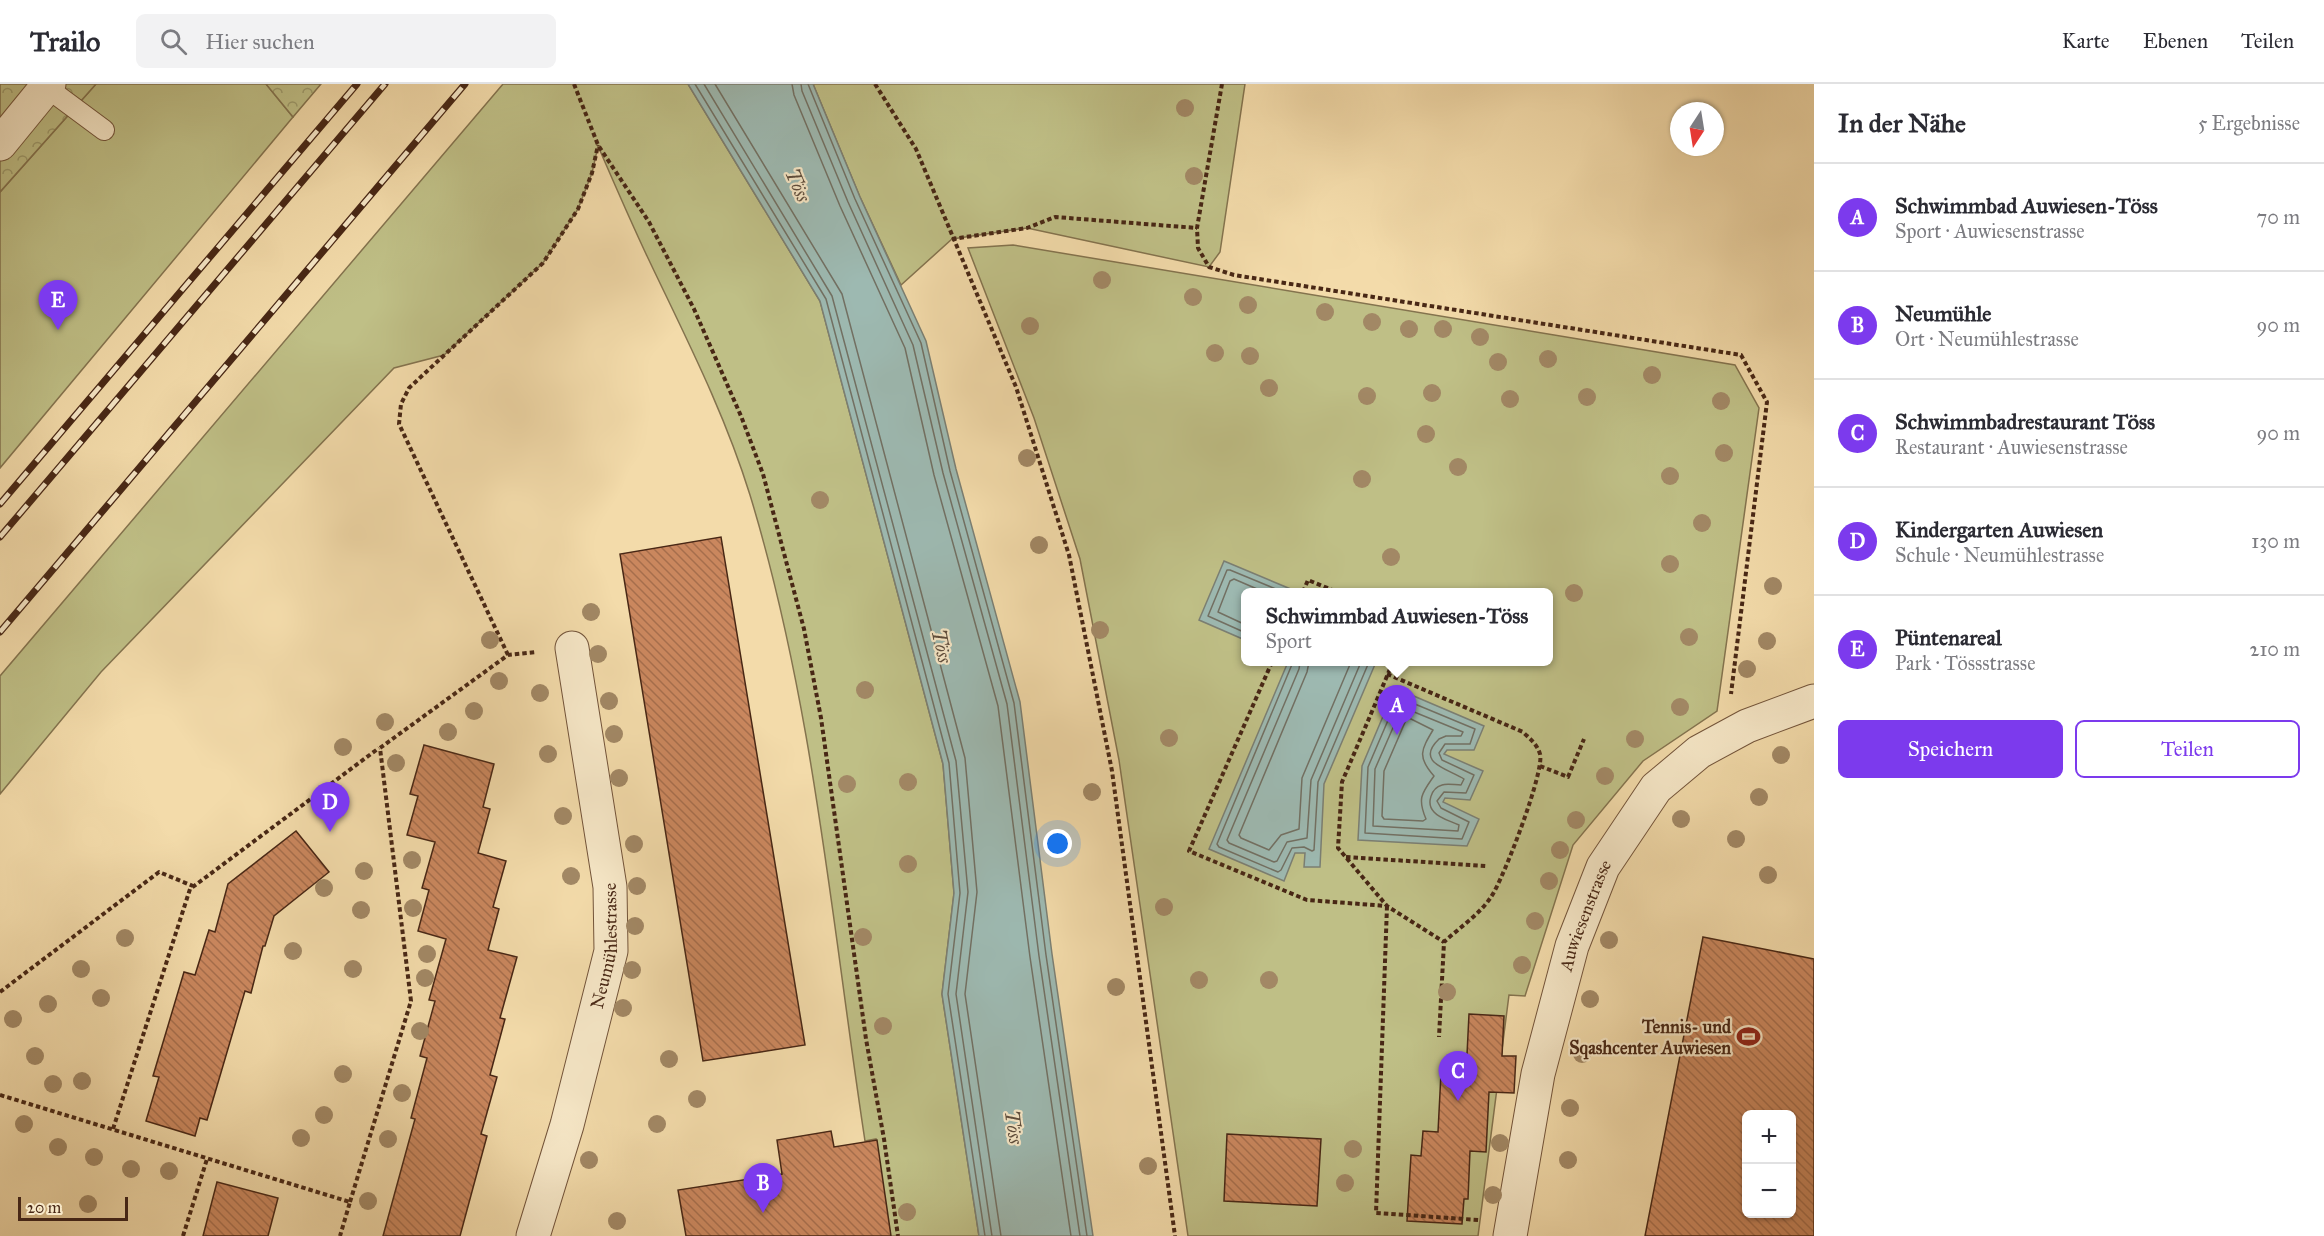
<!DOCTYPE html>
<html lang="de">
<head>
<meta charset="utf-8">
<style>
  :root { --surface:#fff; --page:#f2f2f3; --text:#2b2b33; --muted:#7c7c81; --line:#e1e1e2; --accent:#7c3aed }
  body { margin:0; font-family:"IM FELL Great Primer",serif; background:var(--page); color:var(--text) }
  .controls { position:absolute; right:18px; bottom:18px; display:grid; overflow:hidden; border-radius:9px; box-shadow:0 2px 4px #0004 }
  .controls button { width:54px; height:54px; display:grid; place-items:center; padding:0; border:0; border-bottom:2px solid var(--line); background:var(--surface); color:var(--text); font:30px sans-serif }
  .compass { position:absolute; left:1670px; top:18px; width:54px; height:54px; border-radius:50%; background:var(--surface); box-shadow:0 2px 4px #0004; rotate:192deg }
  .scale { position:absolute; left:18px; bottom:15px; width:110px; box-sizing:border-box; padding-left:6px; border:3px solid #482715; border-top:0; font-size:16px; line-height:21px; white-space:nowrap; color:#482715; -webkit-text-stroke:4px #f7e8c8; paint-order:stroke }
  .you { position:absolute; left:1058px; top:760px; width:21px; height:21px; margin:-15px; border:4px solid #fff; border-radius:50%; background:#1a73e8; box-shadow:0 0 0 9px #1a73e833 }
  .badge { display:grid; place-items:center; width:39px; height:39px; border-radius:50%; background:var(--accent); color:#fff; font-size:20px; font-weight:700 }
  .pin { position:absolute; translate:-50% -50px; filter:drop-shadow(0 2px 3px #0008) }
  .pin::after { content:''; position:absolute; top:32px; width:21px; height:18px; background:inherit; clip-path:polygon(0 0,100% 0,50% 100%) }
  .popup { position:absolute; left:1241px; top:504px; width:312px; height:78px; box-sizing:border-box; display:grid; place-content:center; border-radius:9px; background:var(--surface); filter:drop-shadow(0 2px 4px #0005); font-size:20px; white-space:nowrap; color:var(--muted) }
  .popup b { font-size:22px; color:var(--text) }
  .popup::after { content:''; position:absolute; left:50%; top:100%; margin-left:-12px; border:12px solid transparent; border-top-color:var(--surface) }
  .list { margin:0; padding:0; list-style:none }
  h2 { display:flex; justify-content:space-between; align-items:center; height:78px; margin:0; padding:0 24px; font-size:26px }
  h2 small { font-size:20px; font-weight:400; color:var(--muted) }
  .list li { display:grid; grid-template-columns:39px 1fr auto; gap:18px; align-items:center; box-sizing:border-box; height:108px; padding:0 24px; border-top:2px solid var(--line) }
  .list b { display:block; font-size:22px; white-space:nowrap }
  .list p { margin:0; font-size:20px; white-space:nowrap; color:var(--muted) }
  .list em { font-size:20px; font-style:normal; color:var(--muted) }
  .actions { display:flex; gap:12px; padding:18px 24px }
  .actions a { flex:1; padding:14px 0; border:2px solid var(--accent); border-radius:9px; text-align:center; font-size:21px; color:var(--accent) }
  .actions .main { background:var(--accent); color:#fff }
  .icon { flex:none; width:33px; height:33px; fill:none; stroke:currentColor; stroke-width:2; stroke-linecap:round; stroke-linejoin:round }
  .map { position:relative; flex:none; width:1814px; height:1152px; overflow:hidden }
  header { display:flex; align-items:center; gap:36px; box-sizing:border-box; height:84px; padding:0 30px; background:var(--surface); border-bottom:2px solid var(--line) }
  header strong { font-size:28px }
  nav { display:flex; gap:33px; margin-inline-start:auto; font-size:21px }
  .search { width:420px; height:54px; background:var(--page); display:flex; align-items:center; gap:15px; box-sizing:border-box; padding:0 21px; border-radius:9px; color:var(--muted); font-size:22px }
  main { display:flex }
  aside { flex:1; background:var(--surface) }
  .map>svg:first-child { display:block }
  .green { fill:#bfbf86; stroke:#84734e; stroke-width:1.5; fill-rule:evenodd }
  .forest { fill:url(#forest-crowns); stroke:#84734e; stroke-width:1.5 }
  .water { fill:#9db9b1; stroke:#7b7f73; stroke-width:1.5 }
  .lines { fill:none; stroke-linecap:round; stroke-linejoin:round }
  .shore { stroke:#727063; stroke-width:1.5 }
  .building { fill:url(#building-back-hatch); stroke:#482715; stroke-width:1.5; fill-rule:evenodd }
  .lane-casing { stroke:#73543a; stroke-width:22 }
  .street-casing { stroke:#73543a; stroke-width:35 }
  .path { stroke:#482715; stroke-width:4; stroke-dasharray:4.5 3; stroke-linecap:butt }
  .lane { stroke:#f7e8c8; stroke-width:20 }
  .street { stroke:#f7e8c8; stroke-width:33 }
  .rail-casing { stroke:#482715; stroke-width:7 }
  .rail { stroke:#f7e8c8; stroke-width:4.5; stroke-dasharray:14; stroke-linecap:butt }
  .tree { fill:#a28865 }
  .labels { text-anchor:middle; stroke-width:4.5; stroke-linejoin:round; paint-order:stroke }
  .street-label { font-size:18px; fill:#482715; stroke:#f7e8c8 }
  .poi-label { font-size:18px; font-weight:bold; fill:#482715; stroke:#f7e8c8; text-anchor:end }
  .water-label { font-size:20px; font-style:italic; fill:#5d4c3c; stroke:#f7e8c8 }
</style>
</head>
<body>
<header>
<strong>Trailo</strong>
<div class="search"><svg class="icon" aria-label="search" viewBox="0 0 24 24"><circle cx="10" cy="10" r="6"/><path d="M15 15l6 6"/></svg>Hier suchen</div>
<nav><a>Karte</a><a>Ebenen</a><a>Teilen</a></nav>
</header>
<main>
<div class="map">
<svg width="1814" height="1152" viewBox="0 0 1814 1152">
  <defs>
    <pattern id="forest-crowns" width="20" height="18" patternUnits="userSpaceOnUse" patternTransform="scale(1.5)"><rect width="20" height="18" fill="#bfbf86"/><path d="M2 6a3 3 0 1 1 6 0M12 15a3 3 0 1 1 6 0" fill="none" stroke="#9d9b6c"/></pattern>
    <pattern id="building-back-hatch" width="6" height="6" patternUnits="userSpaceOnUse" patternTransform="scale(1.5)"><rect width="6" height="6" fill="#ca875e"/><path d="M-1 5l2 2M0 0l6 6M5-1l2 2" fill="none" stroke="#a66e4c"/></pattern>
  </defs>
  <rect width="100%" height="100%" fill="#f3dbaa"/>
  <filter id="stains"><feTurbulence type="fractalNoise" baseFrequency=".00333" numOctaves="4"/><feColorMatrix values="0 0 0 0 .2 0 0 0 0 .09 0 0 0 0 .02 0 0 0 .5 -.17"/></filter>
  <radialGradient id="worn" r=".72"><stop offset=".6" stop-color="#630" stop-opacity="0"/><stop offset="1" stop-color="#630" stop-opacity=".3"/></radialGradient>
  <g class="green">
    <path d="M96 0H266L293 33 0 384V108Z"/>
    <path d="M503 0H688L820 217 943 680 954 809 942 910 979 1152H890L876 1055 865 1057C832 841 814 621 750 411 724 327 684 250 647 172 630 136 614 99 598 62L592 89 578 125 543 179 444 271 394 284 101 588 0 710V592Z"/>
    <path d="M813 0H1245L1220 168 1209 183 1027 144 952 155 901 201 860 113Z"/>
    <path d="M1013 161 1735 281 1759 324 1717 627 1643 677 1573 761 1525 912 1509 911 1478 1152H1188L1119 676 1080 475 1034 334 968 164ZM1246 508H1549V578H1246Z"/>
  </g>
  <g class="forest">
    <path d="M0 0H96L0 108Z"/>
    <path d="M266 0H321L293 33Z"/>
  </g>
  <g class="water">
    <path d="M688 0H813L860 113 926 257 956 385 1020 618 1052 870 1093 1152H979L942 910 954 809 943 680 820 217Z"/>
    <path d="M1224 477 1293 506 1292 508H1246L1245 556 1199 536Z"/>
    <path d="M1288 578H1376L1324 700 1320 783H1304L1305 769H1295L1284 797 1209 765Z"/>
    <path d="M1395 604 1484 642 1474 666H1447L1444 670 1483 687 1470 716 1445 714 1443 718 1479 735 1467 762 1358 756 1362 682Z"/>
  </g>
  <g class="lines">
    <g class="shore">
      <path d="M695 0 826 215 949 679 960 809 948 910 985 1152"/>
      <path d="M704 0 832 212 956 677 968 808 956 910 992 1152"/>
      <path d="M715 0 842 210 965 674 977 808 965 910 1001 1152"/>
      <path d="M792 0 794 11 840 122 905 264 934 391 998 622 1030 873 1071 1152"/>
      <path d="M801 0 802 7 848 118 913 261 943 389 1007 620 1039 872 1080 1152"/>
      <path d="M808 0 855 115 921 259 950 387 1014 619 1046 871 1087 1152"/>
      <path d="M1246 541 1218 528 1230 497 1234 495 1264 508"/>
      <path d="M1246 549 1208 532 1227 486H1230L1283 508"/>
      <path d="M1293 578 1217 760 1219 763 1278 788 1281 786 1292 764 1304 763 1312 767 1314 766 1318 698 1369 578"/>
      <path d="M1300 578 1299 585 1227 756 1229 759 1274 778 1277 777 1287 758 1307 754 1311 696 1361 578"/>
      <path d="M1309 578 1307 588 1239 751 1241 754 1269 766 1281 751 1299 745 1302 694 1351 578"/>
      <path d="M1398 613 1475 645 1470 660H1445L1439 669 1442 676 1474 691 1466 709 1444 708 1437 717 1441 724 1469 738 1462 755 1365 749 1368 683Z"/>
      <path d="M1402 623 1463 648 1461 652H1446L1439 655C1414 679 1449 685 1464 695L1461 701C1455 701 1447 699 1442 701 1431 704 1426 720 1434 728 1440 735 1451 737 1459 741L1458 747 1373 742 1375 685Z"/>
      <path d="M1409 634 1433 646C1421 666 1417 673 1434 692 1422 709 1417 714 1426 735L1423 737 1384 735 1382 732 1384 687 1406 636Z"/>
    </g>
  </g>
  <g class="building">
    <path d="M721 453 805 961 703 977 620 470Z"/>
    <path d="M424 661 494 680 483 723 490 725 478 769 506 777 493 823 499 825 488 866 517 873 500 934 505 935 490 991 497 993 481 1050 487 1052 460 1152H383L415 1035 411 1034 427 974 420 972 435 917 429 916 446 855 418 847 429 806 422 804 435 758 407 751 418 712 410 710Z"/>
    <path d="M296 747 329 788 274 832 265 862H263L251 909 245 907 207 1036 200 1034 195 1052 146 1037 159 993 153 992 184 888 195 891 209 846 215 848 228 800Z"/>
    <path d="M1703 853 1814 875V1152H1645ZM1746 1030H1791V1130H1746Z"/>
    <path d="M1469 930 1504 932 1502 972H1516L1514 1009 1489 1008 1486 1068 1470 1067 1468 1115H1464L1462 1140 1407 1137 1411 1071 1421 1072 1423 1047 1438 1048 1441 989 1466 991Z"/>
    <path d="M831 1047 834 1063 877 1056 891 1152H686L678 1106 782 1090 777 1056Z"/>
    <path d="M1227 1050 1321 1055 1317 1122 1224 1117Z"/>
    <path d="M217 1098 278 1114 268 1152H203Z"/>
  </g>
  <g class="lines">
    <defs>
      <path id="lane" d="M46 3 104 46"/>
      <g id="street">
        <path d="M0 60 49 0"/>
        <path id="s1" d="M533 1152 567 1041 611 867 610 803 572 564"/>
        <path id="s2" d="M1510 1152 1538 990 1572 862 1603 783 1656 704 1699 668 1747 642 1814 617"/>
      </g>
    </defs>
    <use href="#lane" class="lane-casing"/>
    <use href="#street" class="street-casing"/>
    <g class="path">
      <path d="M574 0 598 61 649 138 694 225 741 332 763 390 804 545 821 634 866 955 884 1055 898 1152"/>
      <path d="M875 0 916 65 1016 303 1069 471 1112 687 1175 1152"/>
      <path d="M1222 0 1197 144 1198 164 1209 183 1234 191 1741 271 1767 318 1731 610"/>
      <path d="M952 155 1027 144 1055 133 1197 144"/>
      <path d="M1303 508 1308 496 1337 508"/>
      <path d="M508 571 399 340 401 320 409 304 543 179 578 125 592 89 598 61"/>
      <path d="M1272 578 1189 767 1307 816 1387 822"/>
      <path d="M1393 578 1342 698 1338 764 1387 822 1444 858"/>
      <path d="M1387 590 1523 648C1530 655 1537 660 1540 670 1545 687 1503 796 1491 813 1480 830 1459 844 1444 858L1439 953"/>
      <path d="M1540 682 1568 693 1584 655"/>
      <path d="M1346 773 1486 782"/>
      <path d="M1387 822 1376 1129 1479 1136"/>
      <path d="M0 908 159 788 193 802"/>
      <path d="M0 1011 350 1118 340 1152"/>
      <path d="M113 1045 190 805 379 664"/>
      <path d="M350 1118 411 917 380 664 508 571 537 568"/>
      <path d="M183 1152 207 1075"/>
    </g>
    <use href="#lane" class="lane"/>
    <use href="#street" class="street"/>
    <defs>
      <g id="rail">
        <path d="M0 420 357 0"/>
        <path d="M0 453 385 0"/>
        <path d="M0 548 465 0"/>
      </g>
    </defs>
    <use href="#rail" class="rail-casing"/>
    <use href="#rail" class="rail"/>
  </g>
  <g class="tree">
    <circle cx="1185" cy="24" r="9"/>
    <circle cx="1194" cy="92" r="9"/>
    <circle cx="1102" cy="196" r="9"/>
    <circle cx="1193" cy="213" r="9"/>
    <circle cx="1248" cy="221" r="9"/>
    <circle cx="1325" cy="228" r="9"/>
    <circle cx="1372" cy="238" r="9"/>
    <circle cx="1030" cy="242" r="9"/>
    <circle cx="1409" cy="245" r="9"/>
    <circle cx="1443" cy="245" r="9"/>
    <circle cx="1480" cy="253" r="9"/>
    <circle cx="1215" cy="269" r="9"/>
    <circle cx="1250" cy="272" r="9"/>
    <circle cx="1548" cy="275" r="9"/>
    <circle cx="1498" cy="278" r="9"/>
    <circle cx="1652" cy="291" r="9"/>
    <circle cx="1269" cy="304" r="9"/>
    <circle cx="1432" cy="309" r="9"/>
    <circle cx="1367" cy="312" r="9"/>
    <circle cx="1587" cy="313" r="9"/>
    <circle cx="1510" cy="315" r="9"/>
    <circle cx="1721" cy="317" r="9"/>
    <circle cx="1426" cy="350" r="9"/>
    <circle cx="1724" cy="369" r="9"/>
    <circle cx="1027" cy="374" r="9"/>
    <circle cx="1458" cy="383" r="9"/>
    <circle cx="1670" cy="392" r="9"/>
    <circle cx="1362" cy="395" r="9"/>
    <circle cx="820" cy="416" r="9"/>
    <circle cx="1702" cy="439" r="9"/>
    <circle cx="1039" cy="461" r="9"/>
    <circle cx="1391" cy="473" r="9"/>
    <circle cx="1670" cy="480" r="9"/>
    <circle cx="1773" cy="502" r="9"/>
    <circle cx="1574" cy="509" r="9"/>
    <circle cx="591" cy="528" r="9"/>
    <circle cx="1100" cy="546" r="9"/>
    <circle cx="1689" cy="553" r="9"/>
    <circle cx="490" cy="556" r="9"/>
    <circle cx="1767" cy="557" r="9"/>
    <circle cx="598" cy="570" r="9"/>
    <circle cx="1747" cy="585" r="9"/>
    <circle cx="499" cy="597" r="9"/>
    <circle cx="865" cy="606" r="9"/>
    <circle cx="540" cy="609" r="9"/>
    <circle cx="609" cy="617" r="9"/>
    <circle cx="1680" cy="623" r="9"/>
    <circle cx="474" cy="627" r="9"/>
    <circle cx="385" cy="638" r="9"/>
    <circle cx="448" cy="648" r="9"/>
    <circle cx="614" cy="650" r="9"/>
    <circle cx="1169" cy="654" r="9"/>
    <circle cx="1635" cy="655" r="9"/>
    <circle cx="343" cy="663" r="9"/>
    <circle cx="548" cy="670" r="9"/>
    <circle cx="1781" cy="671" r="9"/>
    <circle cx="396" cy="679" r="9"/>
    <circle cx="1605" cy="692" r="9"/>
    <circle cx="619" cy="694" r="9"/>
    <circle cx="908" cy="698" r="9"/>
    <circle cx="847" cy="700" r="9"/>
    <circle cx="1092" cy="708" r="9"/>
    <circle cx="1759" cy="713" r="9"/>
    <circle cx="563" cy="732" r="9"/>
    <circle cx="1681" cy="735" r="9"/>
    <circle cx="1576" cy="736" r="9"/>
    <circle cx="1736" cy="755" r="9"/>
    <circle cx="634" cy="760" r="9"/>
    <circle cx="1560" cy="766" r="9"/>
    <circle cx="412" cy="776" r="9"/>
    <circle cx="908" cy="780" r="9"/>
    <circle cx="364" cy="787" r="9"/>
    <circle cx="1768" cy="791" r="9"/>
    <circle cx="571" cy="792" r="9"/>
    <circle cx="1549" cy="797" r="9"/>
    <circle cx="637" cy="802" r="9"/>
    <circle cx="324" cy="804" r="9"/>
    <circle cx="1164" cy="823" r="9"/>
    <circle cx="413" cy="824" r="9"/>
    <circle cx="361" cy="826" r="9"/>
    <circle cx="1535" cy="837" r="9"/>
    <circle cx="635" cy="842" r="9"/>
    <circle cx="863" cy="853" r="9"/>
    <circle cx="125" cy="854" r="9"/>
    <circle cx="1609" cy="856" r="9"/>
    <circle cx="293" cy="867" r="9"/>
    <circle cx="427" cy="870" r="9"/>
    <circle cx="1522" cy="881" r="9"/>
    <circle cx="81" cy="885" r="9"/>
    <circle cx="353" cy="885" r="9"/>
    <circle cx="632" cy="886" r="9"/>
    <circle cx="425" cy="894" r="9"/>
    <circle cx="1199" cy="896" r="9"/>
    <circle cx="1269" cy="896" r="9"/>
    <circle cx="1116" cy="903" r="9"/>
    <circle cx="1447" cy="908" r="9"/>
    <circle cx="101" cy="914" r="9"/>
    <circle cx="1590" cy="915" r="9"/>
    <circle cx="48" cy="920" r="9"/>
    <circle cx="623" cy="924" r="9"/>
    <circle cx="13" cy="935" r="9"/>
    <circle cx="883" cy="942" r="9"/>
    <circle cx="420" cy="947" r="9"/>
    <circle cx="1582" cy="970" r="9"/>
    <circle cx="35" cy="972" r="9"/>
    <circle cx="669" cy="975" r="9"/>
    <circle cx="343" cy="990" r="9"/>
    <circle cx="82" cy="997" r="9"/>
    <circle cx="53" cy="1000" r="9"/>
    <circle cx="402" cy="1009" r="9"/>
    <circle cx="697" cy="1015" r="9"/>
    <circle cx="1570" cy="1024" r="9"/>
    <circle cx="324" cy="1031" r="9"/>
    <circle cx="24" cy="1040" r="9"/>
    <circle cx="657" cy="1040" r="9"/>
    <circle cx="301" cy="1054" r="9"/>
    <circle cx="388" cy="1055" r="9"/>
    <circle cx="1500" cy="1059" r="9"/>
    <circle cx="58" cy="1063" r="9"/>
    <circle cx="1353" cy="1065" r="9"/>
    <circle cx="94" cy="1073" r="9"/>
    <circle cx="589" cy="1076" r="9"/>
    <circle cx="1568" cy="1076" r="9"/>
    <circle cx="1148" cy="1082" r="9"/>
    <circle cx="131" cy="1085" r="9"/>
    <circle cx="169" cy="1087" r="9"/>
    <circle cx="1345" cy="1099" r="9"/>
    <circle cx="1493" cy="1111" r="9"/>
    <circle cx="368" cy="1117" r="9"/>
    <circle cx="88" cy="1120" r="9"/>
    <circle cx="907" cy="1128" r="9"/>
    <circle cx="617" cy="1137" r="9"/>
  </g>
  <defs>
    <symbol id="stadium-bare" viewBox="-9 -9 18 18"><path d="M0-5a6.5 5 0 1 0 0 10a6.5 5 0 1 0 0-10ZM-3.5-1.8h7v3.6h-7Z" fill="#8f2418" stroke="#f7e8c8" stroke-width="2.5" paint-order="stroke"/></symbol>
  </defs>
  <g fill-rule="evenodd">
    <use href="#stadium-bare" x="1732" y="936" width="33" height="33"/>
  </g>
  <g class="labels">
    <g class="street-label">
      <text dy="6" stroke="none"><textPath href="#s2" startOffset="330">Auwiesenstrasse</textPath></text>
      <text dy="6" stroke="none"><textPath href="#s1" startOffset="300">Neumühlestrasse</textPath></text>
    </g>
    <g class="poi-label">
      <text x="1731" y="949">Tennis- und<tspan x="1731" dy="21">Sqashcenter Auwiesen</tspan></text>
    </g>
    <g class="water-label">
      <text transform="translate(798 101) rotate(66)" y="7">Töss</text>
      <text transform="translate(942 562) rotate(78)" y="7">Töss</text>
      <text transform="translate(1014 1043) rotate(82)" y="7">Töss</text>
    </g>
  </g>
  <rect width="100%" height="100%" filter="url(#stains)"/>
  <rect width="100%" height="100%" fill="url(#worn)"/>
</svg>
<div class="controls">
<button>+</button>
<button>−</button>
</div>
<svg class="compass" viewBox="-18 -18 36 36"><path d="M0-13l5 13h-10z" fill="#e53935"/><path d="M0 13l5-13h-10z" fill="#7c7c81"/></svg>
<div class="scale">20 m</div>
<div class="you"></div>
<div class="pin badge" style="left:1397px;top:651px">A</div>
<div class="popup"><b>Schwimmbad Auwiesen-Töss</b>Sport</div>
<div class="pin badge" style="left:763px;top:1129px">B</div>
<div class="pin badge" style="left:1458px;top:1017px">C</div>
<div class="pin badge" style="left:330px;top:748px">D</div>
<div class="pin badge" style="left:58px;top:246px">E</div>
</div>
<aside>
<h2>In der Nähe<small>5 Ergebnisse</small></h2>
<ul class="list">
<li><span class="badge">A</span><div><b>Schwimmbad Auwiesen-Töss</b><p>Sport · Auwiesenstrasse</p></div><em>70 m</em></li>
<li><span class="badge">B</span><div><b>Neumühle</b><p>Ort · Neumühlestrasse</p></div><em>90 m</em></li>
<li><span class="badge">C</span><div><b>Schwimmbadrestaurant Töss</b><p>Restaurant · Auwiesenstrasse</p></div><em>90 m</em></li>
<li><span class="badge">D</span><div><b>Kindergarten Auwiesen</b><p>Schule · Neumühlestrasse</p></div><em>130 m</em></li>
<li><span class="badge">E</span><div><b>Püntenareal</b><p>Park · Tössstrasse</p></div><em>210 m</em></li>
</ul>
<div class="actions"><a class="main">Speichern</a><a>Teilen</a></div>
</aside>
</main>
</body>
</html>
